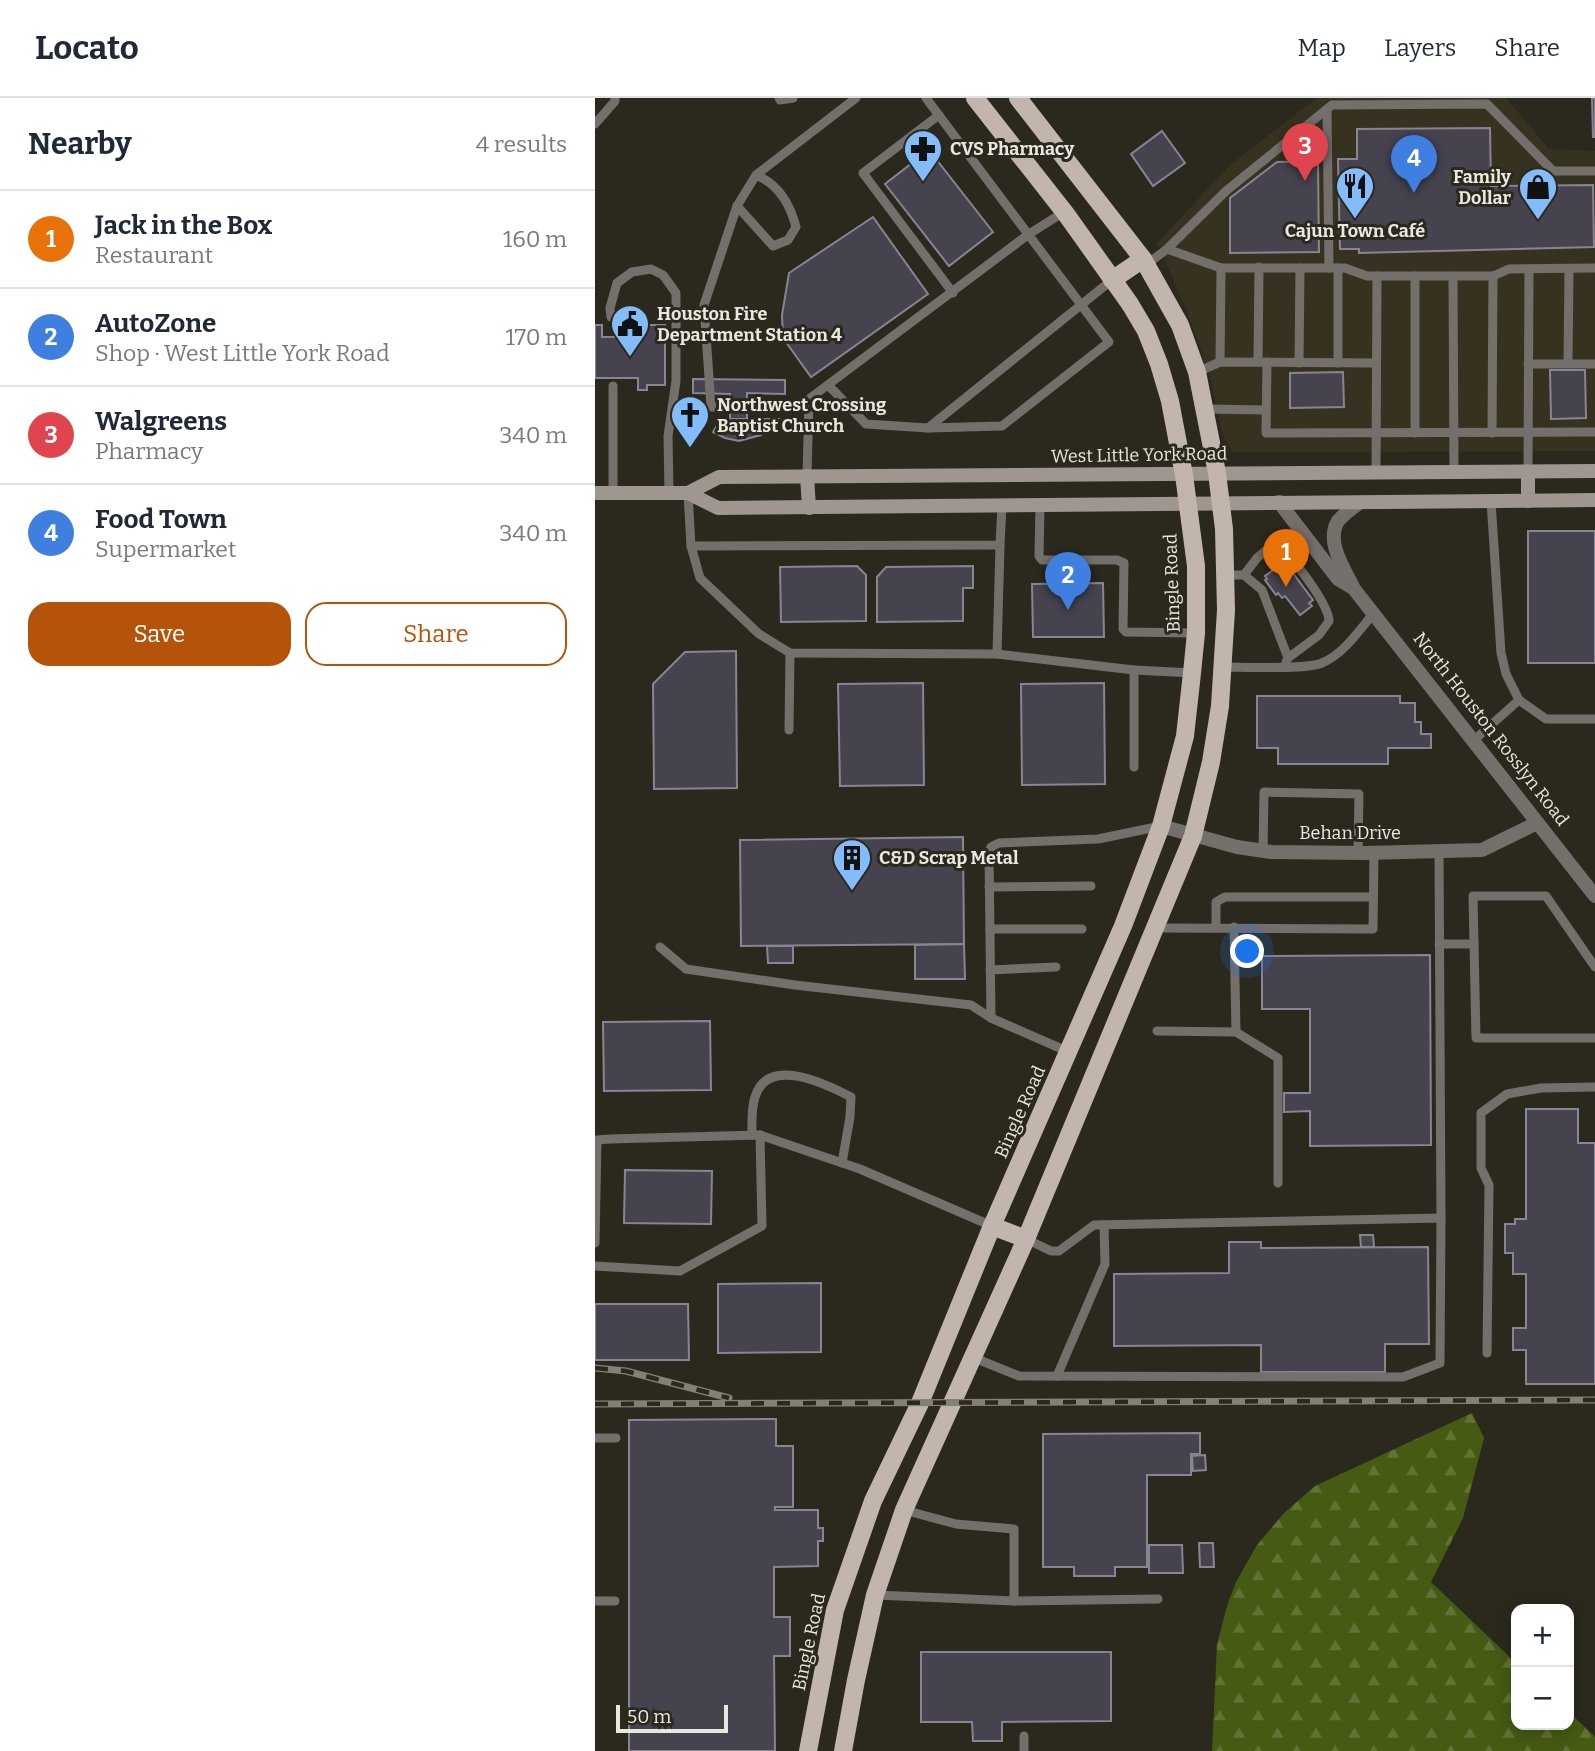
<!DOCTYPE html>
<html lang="en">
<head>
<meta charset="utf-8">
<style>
  :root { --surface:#fff; --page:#f2f2f3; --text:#1f2937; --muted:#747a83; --line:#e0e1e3; --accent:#b45309 }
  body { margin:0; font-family:Bitter,serif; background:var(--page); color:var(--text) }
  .controls { position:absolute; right:21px; bottom:21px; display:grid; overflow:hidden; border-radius:14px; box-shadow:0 4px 18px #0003 }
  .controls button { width:63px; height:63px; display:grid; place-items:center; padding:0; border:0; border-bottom:2px solid var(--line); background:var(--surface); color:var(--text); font:35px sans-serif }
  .scale { position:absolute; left:21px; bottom:18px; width:112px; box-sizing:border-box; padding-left:7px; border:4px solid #e9e7df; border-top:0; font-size:19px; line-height:24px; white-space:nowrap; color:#e9e7df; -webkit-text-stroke:5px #2b291d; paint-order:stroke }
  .you { position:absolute; left:653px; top:854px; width:24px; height:24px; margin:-18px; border:5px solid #fff; border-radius:50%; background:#1a73e8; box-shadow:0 0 0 10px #1a73e833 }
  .badge { display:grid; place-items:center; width:46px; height:46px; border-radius:50%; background:var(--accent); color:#fff; font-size:23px; font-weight:700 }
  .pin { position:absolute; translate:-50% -58px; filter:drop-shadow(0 2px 4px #0008) }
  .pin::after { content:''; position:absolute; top:37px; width:24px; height:21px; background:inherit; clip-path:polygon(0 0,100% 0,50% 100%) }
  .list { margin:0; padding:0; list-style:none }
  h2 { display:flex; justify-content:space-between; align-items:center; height:91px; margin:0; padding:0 28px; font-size:30px }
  h2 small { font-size:23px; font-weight:400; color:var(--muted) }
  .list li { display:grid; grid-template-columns:46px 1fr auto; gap:21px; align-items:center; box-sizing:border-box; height:98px; padding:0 28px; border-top:2px solid var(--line) }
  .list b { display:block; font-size:26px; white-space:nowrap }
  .list p { margin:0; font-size:23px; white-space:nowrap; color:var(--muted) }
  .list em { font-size:23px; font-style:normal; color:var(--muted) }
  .actions { display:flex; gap:14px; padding:21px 28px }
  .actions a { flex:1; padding:16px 0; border:2px solid var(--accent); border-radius:21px; text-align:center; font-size:24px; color:var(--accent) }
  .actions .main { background:var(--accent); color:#fff }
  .map { position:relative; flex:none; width:1000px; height:1653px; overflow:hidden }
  header { display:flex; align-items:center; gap:42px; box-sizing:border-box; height:98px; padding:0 35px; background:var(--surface); border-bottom:2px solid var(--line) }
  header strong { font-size:33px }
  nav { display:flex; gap:38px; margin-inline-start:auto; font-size:24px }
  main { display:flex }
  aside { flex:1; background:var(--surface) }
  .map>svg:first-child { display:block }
  .built { fill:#373220 }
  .forest { fill:url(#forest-firs) }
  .building { fill:#46434f; stroke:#888492; stroke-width:2 }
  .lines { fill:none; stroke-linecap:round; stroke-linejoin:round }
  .service { stroke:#756f6b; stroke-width:9 }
  .minor { stroke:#756f6b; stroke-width:14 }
  .tertiary { stroke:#756f6b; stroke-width:14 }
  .secondary { stroke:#a09690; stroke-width:14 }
  .primary { stroke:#c1b5ad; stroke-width:18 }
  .rail-casing { stroke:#838177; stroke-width:7 }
  .rail { stroke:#2b291d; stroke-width:4.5; stroke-dasharray:13; stroke-linecap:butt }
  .labels { text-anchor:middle; stroke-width:6; stroke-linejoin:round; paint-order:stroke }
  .poi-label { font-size:18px; font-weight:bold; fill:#e9e7df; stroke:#2b291d; text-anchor:start }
  .street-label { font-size:18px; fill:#e9e7df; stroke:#2b291d }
</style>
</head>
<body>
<header>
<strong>Locato</strong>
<nav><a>Map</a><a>Layers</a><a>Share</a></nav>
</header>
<main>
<aside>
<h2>Nearby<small>4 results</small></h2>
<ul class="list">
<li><span class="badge" style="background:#e8710a">1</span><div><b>Jack in the Box</b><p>Restaurant</p></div><em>160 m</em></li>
<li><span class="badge" style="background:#3f7fe0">2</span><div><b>AutoZone</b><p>Shop · West Little York Road</p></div><em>170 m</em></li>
<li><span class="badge" style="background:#e0444e">3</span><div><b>Walgreens</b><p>Pharmacy</p></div><em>340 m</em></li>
<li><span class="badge" style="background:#3f7fe0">4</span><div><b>Food Town</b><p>Supermarket</p></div><em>340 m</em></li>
</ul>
<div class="actions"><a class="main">Save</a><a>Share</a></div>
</aside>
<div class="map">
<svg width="1000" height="1653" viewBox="0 0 1000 1653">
  <defs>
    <pattern id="forest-firs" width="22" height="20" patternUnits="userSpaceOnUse" patternTransform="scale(1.75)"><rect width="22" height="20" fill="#465a13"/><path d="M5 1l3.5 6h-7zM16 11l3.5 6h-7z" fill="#617235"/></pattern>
  </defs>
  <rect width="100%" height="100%" fill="#2b291d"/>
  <path class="built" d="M722 0H911L954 51 1000 53V353L638 354 628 338 614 275 592 213 562 145 636 66Z"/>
  <path class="forest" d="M877 1315 889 1340 868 1420 836 1484 921 1565V1627H974V1614L1000 1639V1653H617L622 1546 633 1505 641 1484 662 1447 689 1415 720 1388Z"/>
  <g class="building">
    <path d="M997 0H1000V39H998Z"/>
    <path d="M895 30 896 88 998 87 999 149 764 155V151H745L743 61H762V31Z"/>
    <path d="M567 33 590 65 558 88 536 56Z"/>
    <path d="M334 52 398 134 354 168 290 86Z"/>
    <path d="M723 63 724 154 635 155V100L682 64Z"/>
    <path d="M278 119 333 196 216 279 188 240 187 217 194 175Z"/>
    <path d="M30 224H42V227H70V287H52V292H43V280H0V227H7V239H30Z"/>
    <path d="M955 272H990L991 320 956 321Z"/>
    <path d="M748 274 749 309 695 310V275Z"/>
    <path d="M98 281 190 282V296L152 295V321H135V296L98 295Z"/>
    <path d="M126 321H183L166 337 144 343 130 340 118 334Z"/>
    <rect x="933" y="433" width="67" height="132"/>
    <path d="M689 463 718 502 714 505 717 508 705 517 690 498 687 500 683 495 681 497 670 482 672 481 670 478 678 472 676 470Z"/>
    <path d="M262 468 271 477V523L186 524 185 469Z"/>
    <path d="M378 468V490H368V523L282 524V479L291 469Z"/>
    <path d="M508 485 509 539H438L437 486Z"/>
    <path d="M141 553 142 690 59 691 58 586 90 554Z"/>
    <path d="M328 585 329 687 245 688 243 586Z"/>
    <path d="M509 585 510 686 427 687 426 586Z"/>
    <path d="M662 598H805V605H820V624H826V636H836V650H793V666H683V650H662Z"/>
    <path d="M368 739 369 846 146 848 145 742Z"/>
    <path d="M369 846 370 881H320V847Z"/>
    <path d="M172 848H198V865H173Z"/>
    <path d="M835 857 836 1047 715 1048V1013L689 1014V995H715V911H667V858Z"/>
    <path d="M115 923 116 992 9 993 8 924Z"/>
    <path d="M931 1011H983V1045H1000V1286H931V1252H918V1230H931V1176H918V1155H910V1126H920V1121H931Z"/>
    <path d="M30 1072 117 1073 116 1126 29 1125Z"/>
    <path d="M765 1137H778L779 1149H766Z"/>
    <path d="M634 1144H666V1150L833 1149 834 1246H790V1274H666V1247L519 1248V1176L634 1175Z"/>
    <path d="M226 1185V1254L123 1255V1186Z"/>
    <path d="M0 1206H93L94 1262H0Z"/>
    <path d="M181 1321V1348H198V1409H180V1412H223V1430H228V1443H223V1468L179 1469V1519H195V1558H179L180 1653H34V1322Z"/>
    <path d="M605 1335V1356H596V1377H552V1469H520V1478H479V1469H448V1336Z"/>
    <path d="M610 1357 611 1372 598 1373 597 1358Z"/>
    <path d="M604 1445H618L619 1469H605Z"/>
    <path d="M554 1447H587L588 1475H554Z"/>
    <path d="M326 1554H516V1623L407 1624V1643H378L377 1624H326Z"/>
  </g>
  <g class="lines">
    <g class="service">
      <path d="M184 0 185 2 198 0"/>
      <path d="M732 12 734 170"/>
      <path d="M344 17 268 75 358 195"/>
      <path d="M0 26 20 3V0"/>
      <path d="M161 77C183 86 195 106 201 129L193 142 178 148 142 108 161 77 261 0"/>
      <path d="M142 108 109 207 116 309 213 310"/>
      <path d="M572 151 626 170H750L772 178H898L914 171 1000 170"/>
      <path d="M551 167 572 151 631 93 737 7 892 6 958 73H1000"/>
      <path d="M743 170V265"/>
      <path d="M858 178 859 374"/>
      <path d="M16 219 15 210 22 185 37 174 56 171 68 177 81 195V283L73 338 74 395"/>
      <path d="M625 264 626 170"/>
      <path d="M663 264 664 169"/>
      <path d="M672 264 671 335 1000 334"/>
      <path d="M704 265 705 170"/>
      <path d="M933 266H1000"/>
      <path d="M973 266 974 171"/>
      <path d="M602 274 625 264 781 265"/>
      <path d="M233 287 271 326 333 330 407 328 514 244 331 0"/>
      <path d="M18 288V395"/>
      <path d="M610 311 671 312"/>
      <path d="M333 330 517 182"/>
      <path d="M820 335V178"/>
      <path d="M897 335 898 178"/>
      <path d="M933 374 934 171"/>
      <path d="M781 375 782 178"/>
      <path d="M212 378 214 301 434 136 469 114"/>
      <path d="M93 395 96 448 105 480 164 536 195 555 402 556 539 572 597 575"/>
      <path d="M896 403 906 555 911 576 924 602"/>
      <path d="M445 408 444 458 447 462H522L529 465 528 531 531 534 601 535"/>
      <path d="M96 448 405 447 407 408"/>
      <path d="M630 477H649L667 492 693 560 691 564"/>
      <path d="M649 477 662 460 674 450C680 450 684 451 689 455 702 464 734 508 734 523L724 537 693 560"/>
      <path d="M402 556 405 447"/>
      <path d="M627 569C649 569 710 572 727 565 749 556 764 532 779 515"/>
      <path d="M194 632 195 555"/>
      <path d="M878 643 924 602 951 621H1000"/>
      <path d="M539 669V572"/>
      <path d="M668 753 669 694 764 696 763 755"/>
      <path d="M844 753 846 1120"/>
      <path d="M394 789 496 788"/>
      <path d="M621 829V804L630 799H778"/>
      <path d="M639 829 641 934 683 960V1085"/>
      <path d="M560 830 778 831 779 755"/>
      <path d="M395 831H487"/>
      <path d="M844 846H879"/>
      <path d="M65 849 91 871 200 887 376 907 396 920 474 954"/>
      <path d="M1000 869 951 798H878L881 940H1000"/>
      <path d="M395 872 461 869"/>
      <path d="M396 920 394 754 396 749 404 745 503 741 566 728"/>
      <path d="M562 933 641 934"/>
      <path d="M157 1037C157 1025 156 1011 160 999 173 957 231 986 256 999L255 1019 247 1065"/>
      <path d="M0 1145 2 1042 15 1041 165 1037 265 1071 397 1128"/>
      <path d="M0 1168 85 1173 167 1128 165 1037"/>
      <path d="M892 1255 894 1087 886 1070V1015L912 996 946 990 1000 989"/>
      <path d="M377 1259 424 1278 808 1279 845 1265 846 1120 499 1127 464 1153H456L431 1141"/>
      <path d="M462 1278 510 1166 509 1127"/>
      <path d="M0 1340H21"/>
      <path d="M280 1497 419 1503V1431L361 1426 309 1412"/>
      <path d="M0 1503H20"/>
      <path d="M419 1503 563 1501"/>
      <path d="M429 1638V1653"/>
    </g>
    <path class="minor" d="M566 728 642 749 676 754 770 755 887 752 942 725"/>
    <g class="tertiary">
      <path d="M684 404 743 481 758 490"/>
      <path d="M764 405C757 410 748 417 743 423 730 444 750 472 759 491L1000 798"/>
    </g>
    <g class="secondary">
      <path d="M933 374V403"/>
      <path d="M212 378 214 410"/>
      <path d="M0 395H93L123 410 1000 402"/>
      <path d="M93 395 124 379 1000 373"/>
    </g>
    <g class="primary">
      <path d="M517 182 548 161"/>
      <path d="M397 1128 431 1141"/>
      <path d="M213 1653 240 1512 278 1403 325 1305 397 1128 528 828 566 728 590 638 597 575 601 535V468L589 377 575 303 564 266 551 233 535 206 471 116 380 0"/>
      <path d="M248 1653 261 1582 280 1497 309 1412 431 1141 598 738 616 664 625 608 631 512 629 431 622 375 602 274 585 227 548 161 423 0"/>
    </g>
    <defs>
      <g id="rail">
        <path d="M0 1270 31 1273 134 1300"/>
        <path d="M0 1306 1000 1302"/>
      </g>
    </defs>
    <use href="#rail" class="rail-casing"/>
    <use href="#rail" class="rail"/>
  </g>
  <defs>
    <symbol id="pharmacy-pin" viewBox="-11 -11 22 30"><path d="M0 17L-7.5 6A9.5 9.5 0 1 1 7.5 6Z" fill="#83bcfb" stroke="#2b291d"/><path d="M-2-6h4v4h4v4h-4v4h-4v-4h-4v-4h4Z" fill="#111"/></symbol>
    <symbol id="restaurant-pin" viewBox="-11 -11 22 30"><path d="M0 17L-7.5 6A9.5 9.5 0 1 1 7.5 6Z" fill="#83bcfb" stroke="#2b291d"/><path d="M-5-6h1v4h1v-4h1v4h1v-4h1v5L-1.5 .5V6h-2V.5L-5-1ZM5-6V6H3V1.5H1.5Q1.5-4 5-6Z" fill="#111"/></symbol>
    <symbol id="shop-pin" viewBox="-11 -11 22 30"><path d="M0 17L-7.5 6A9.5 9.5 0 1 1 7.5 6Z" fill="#83bcfb" stroke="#2b291d"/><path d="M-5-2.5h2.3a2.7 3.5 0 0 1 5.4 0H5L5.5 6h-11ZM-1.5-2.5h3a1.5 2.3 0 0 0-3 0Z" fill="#111"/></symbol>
    <symbol id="civic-pin" viewBox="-11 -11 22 30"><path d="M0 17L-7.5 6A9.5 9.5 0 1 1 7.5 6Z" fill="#83bcfb" stroke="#2b291d"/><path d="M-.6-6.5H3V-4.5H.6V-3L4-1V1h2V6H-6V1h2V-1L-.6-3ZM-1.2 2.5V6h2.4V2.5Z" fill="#111"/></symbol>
    <symbol id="church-pin" viewBox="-11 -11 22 30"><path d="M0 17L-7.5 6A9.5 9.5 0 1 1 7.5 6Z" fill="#83bcfb" stroke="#2b291d"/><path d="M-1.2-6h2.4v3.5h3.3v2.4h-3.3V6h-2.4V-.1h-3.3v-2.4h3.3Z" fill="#111"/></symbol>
    <symbol id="building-pin" viewBox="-11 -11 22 30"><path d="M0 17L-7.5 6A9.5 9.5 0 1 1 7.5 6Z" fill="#83bcfb" stroke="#2b291d"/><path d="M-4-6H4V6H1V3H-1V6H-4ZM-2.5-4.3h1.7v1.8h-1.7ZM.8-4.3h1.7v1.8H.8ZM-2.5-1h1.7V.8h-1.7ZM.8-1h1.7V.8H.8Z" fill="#111"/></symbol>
  </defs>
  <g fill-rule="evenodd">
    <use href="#pharmacy-pin" x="306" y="29" width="44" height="60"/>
    <use href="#restaurant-pin" x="738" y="66" width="44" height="60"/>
    <use href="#shop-pin" x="921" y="67" width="44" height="60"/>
    <use href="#civic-pin" x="13" y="204" width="44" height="60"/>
    <use href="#church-pin" x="73" y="295" width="44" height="60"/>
    <use href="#building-pin" x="235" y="738" width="44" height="60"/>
  </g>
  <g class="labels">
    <g class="poi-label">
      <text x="355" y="57">CVS Pharmacy</text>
      <text x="916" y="85" text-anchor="end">Family<tspan x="916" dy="21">Dollar</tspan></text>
      <text x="760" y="139" text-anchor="middle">Cajun Town Café</text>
      <text x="62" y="222">Houston Fire<tspan x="62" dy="21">Department Station 4</tspan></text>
      <text x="122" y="313">Northwest Crossing<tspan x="122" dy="21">Baptist Church</tspan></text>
      <text x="284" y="766">C&amp;D Scrap Metal</text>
    </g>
    <g class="street-label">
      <text transform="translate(544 357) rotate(-1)" y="6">West Little York Road</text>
      <text transform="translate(577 485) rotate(-92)" y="6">Bingle Road</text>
      <text transform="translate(896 631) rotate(52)" y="6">North Houston Rosslyn Road</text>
      <text x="755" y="741">Behan Drive</text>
      <text transform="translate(425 1014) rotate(-66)" y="6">Bingle Road</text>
      <text transform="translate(214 1544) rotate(-78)" y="6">Bingle Road</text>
    </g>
  </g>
</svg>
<div class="controls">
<button>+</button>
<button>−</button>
</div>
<div class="scale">50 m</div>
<div class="you"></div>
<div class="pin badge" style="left:691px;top:489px;background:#e8710a">1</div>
<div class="pin badge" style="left:473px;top:512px;background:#3f7fe0">2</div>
<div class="pin badge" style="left:710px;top:83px;background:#e0444e">3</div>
<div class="pin badge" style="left:819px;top:95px;background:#3f7fe0">4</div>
</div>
</main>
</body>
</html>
